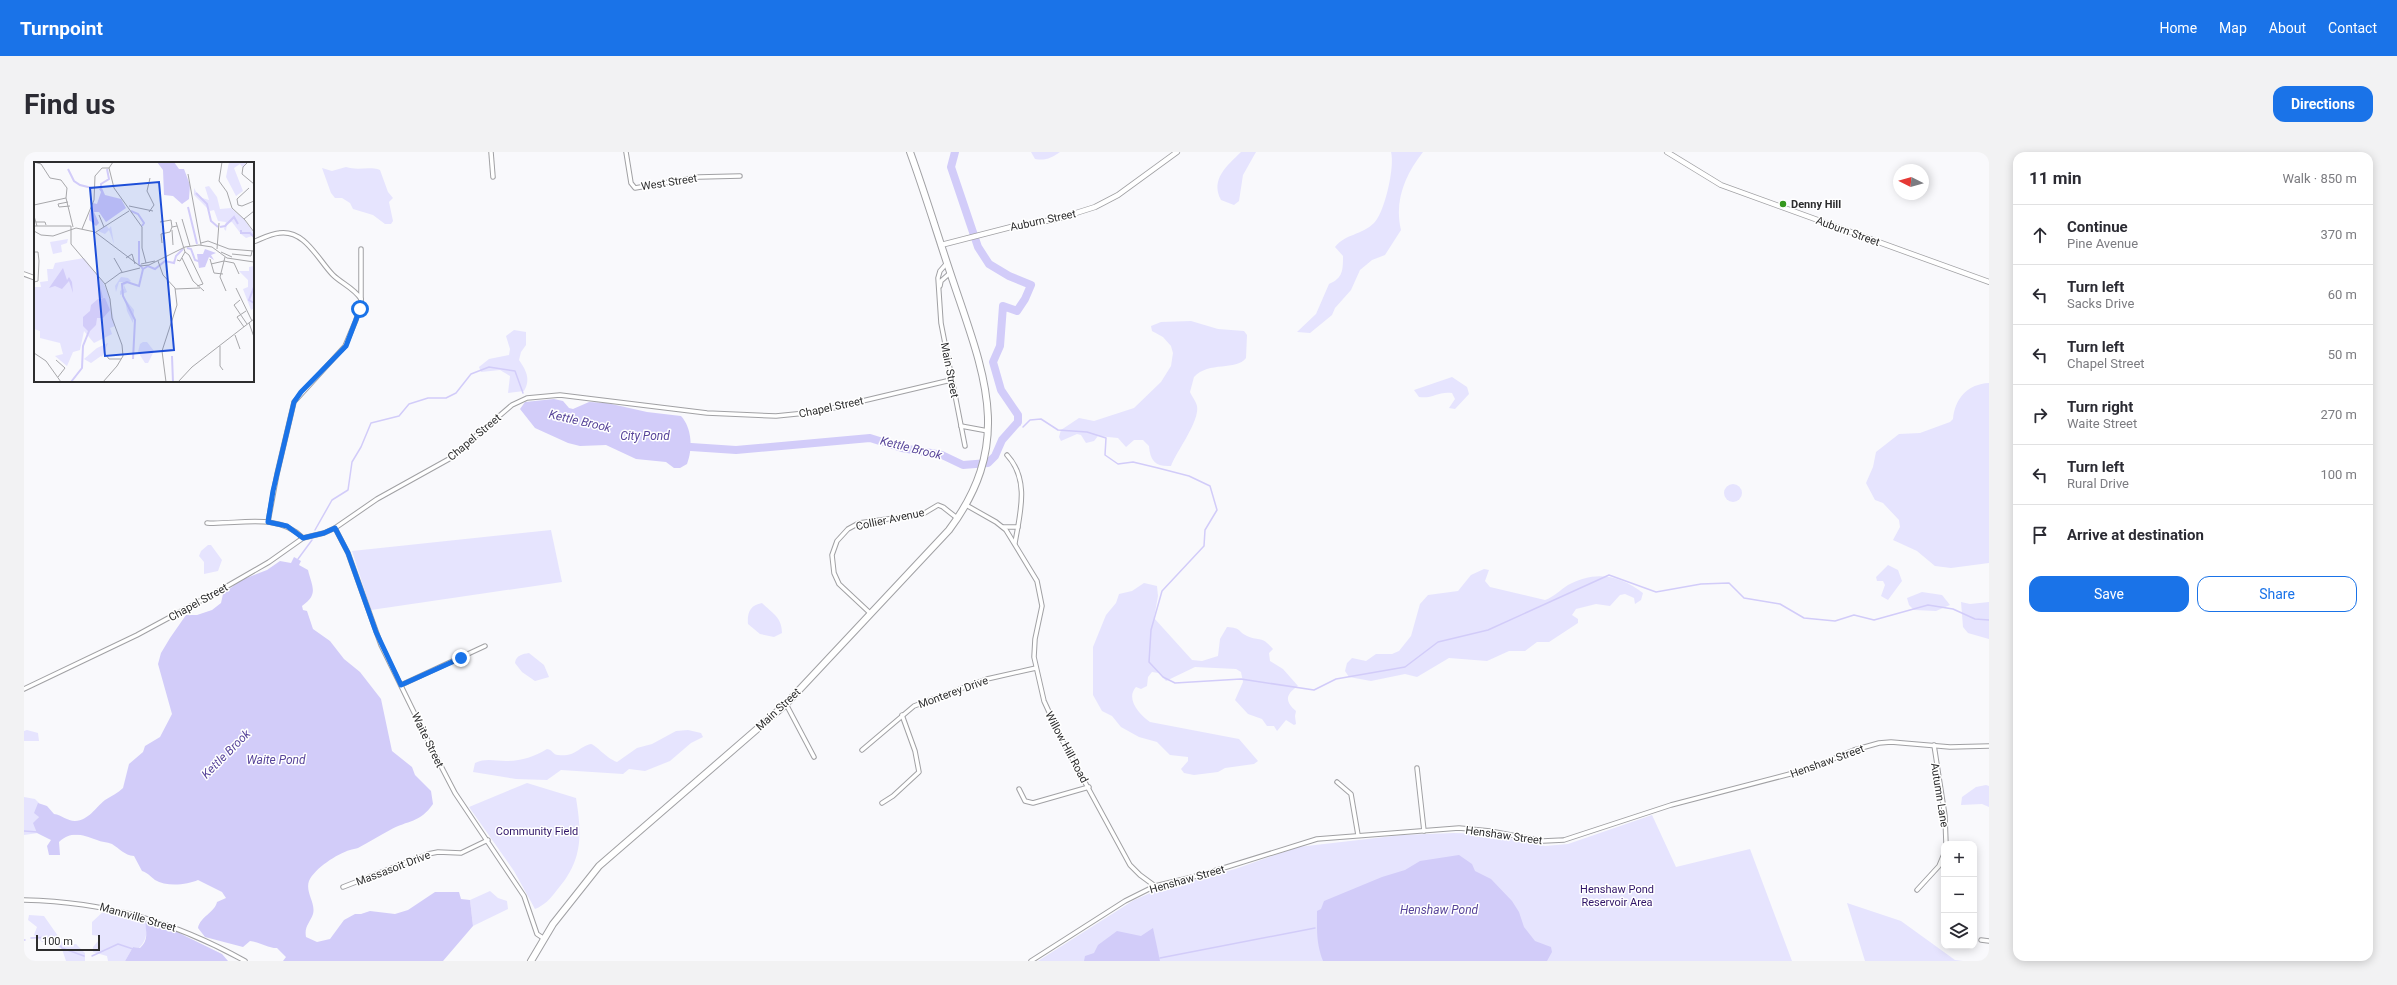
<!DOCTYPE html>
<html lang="en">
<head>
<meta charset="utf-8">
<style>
  :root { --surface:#fff; --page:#f2f2f3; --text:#2b2b33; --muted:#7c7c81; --line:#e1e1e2; --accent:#1a73e8 }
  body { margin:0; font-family:Roboto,sans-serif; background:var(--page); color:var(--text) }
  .controls { position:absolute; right:12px; bottom:12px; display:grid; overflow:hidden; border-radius:8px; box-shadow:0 2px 10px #0003 }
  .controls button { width:36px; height:36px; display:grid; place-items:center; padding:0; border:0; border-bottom:1px solid var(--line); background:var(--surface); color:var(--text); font:20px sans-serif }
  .compass { position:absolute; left:1869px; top:12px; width:36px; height:36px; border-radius:50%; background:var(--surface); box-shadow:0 2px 10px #0003; rotate:275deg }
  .scale { position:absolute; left:12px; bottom:10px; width:64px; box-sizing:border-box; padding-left:4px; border:2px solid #2d2d2e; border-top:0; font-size:11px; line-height:14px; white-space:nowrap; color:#2d2d2e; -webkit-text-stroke:3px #fff; paint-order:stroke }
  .stop { position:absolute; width:12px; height:12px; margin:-9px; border:3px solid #1a73e8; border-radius:50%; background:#fff }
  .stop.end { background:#1a73e8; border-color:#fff; box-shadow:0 1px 4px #0008 }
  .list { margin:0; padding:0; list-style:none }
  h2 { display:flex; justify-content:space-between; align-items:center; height:52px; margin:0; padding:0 16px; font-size:17px }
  h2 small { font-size:13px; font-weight:400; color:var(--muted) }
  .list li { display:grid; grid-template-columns:26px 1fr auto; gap:12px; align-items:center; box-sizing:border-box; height:60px; padding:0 16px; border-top:1px solid var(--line) }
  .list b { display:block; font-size:15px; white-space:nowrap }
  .list p { margin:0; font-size:13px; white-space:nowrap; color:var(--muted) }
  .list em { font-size:13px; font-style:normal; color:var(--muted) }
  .actions { display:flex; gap:8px; padding:12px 16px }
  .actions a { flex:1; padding:9px 0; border:1px solid var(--accent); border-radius:12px; text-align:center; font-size:14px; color:var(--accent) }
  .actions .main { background:var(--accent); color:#fff }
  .icon { flex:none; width:22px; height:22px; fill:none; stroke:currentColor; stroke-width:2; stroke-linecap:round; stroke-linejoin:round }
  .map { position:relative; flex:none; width:1965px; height:809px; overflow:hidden; border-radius:12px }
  header { display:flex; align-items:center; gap:24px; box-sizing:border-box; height:56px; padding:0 20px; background:var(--accent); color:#fff }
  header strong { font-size:19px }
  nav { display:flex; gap:22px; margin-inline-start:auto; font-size:14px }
  .intro { display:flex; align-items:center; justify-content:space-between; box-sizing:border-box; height:96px; padding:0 24px }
  h1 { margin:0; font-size:28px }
  .button { padding:10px 18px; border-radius:12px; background:var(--accent); color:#fff; font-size:14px; font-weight:700 }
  main { display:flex; gap:24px; padding:0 24px }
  aside { flex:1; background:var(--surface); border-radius:12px; box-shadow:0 2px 10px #0003 }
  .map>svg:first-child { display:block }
  .green { fill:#e6e4fe }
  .water { fill:#d2ccf9 }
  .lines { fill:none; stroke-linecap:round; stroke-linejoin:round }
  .stream { stroke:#d2ccf9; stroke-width:1.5 }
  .river { stroke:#d2ccf9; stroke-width:8 }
  .minor-casing { stroke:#a1a1a4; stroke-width:5.5 }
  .tertiary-casing { stroke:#a1a1a4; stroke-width:6 }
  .trunk-casing { stroke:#a1a1a4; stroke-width:8 }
  .minor { stroke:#fff; stroke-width:3.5 }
  .tertiary { stroke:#fff; stroke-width:4.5 }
  .trunk { stroke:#fff; stroke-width:6 }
  .route { stroke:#1a73e8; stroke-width:5 }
  .poi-dot { fill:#34981d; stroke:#fff; stroke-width:1.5 }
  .labels { text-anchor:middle; stroke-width:3; stroke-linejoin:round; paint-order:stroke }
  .street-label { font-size:11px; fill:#2d2d2e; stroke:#fff }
  .poi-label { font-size:11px; font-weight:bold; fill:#2d2d2e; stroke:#fff; text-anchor:start }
  .park-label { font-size:11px; fill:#301568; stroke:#fff }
  .water-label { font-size:12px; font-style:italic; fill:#58459a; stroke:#fff }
  .inset-river { fill:none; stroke:#d2ccf9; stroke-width:2 }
  .inset-road { fill:none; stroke:#a7a7aa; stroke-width:1 }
  .view { fill:#1d4ed8; fill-opacity:0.15; stroke:#1d4ed8; stroke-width:2 }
  .inset-edge { fill:none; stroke:#2d2d2e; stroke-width:2 }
</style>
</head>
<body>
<header>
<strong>Turnpoint</strong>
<nav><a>Home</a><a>Map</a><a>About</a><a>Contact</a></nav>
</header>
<div class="intro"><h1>Find us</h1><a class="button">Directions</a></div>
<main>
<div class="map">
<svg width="1965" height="809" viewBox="0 0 1965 809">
  <rect width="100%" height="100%" fill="#f9f9fc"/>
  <g class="green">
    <path d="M1007 0H1036C1027 6 1022 9 1011 7Z"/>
    <path d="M1217 0H1232L1219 23 1215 49 1210 53 1197 48C1186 27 1203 14 1217 0Z"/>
    <path d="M1367 0H1399C1381 23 1370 49 1377 78L1361 103 1348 108 1336 118 1327 138 1311 156 1308 163 1286 181 1273 180 1292 162 1305 132C1319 126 1319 118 1319 104L1311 95C1321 82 1338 83 1350 71 1361 60 1371 14 1367 0Z"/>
    <path d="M322 15C334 19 345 14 356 18L364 40 369 46 365 50 369 69 367 72H361L349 63 329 57 326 51 318 46H311L307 41 298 16 308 19Z"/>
    <path d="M1167 169 1194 177 1220 179 1223 183 1222 206C1212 219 1185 209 1170 225L1166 240C1168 245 1172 249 1173 254 1176 269 1152 300 1147 314 1132 315 1126 309 1125 294L1119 288H1110L1102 295 1094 286 1074 284 1070 289 1062 291 1057 283 1053 282 1037 289 1035 285 1037 278 1055 266 1070 269 1110 256 1137 230 1147 214 1149 201 1147 194 1139 185 1128 179 1127 174 1137 170Z"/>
    <path d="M490 178 502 180V193L497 200 495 208C502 218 507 227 500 239L484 241 486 224 476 218 457 220 455 215 465 207 485 203 486 197 482 184Z"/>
    <path d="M1428 225 1443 235 1445 242 1431 257 1425 256 1431 247 1428 241C1414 239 1409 247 1395 245L1390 238Z"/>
    <path d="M1965 231V411L1927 416 1911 414 1893 399 1869 388 1876 375 1875 368 1859 351 1851 348 1842 331 1849 315 1852 300 1875 282 1896 281 1926 270 1929 267C1931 246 1944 232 1965 231Z"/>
    <circle cx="1709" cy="341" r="9"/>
    <path d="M527 378 538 430 347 458 328 399Z"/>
    <path d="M184 393H187L198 408 194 419 180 422V410L175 404 177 399Z"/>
    <path d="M1864 413 1874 418 1878 429 1864 448 1857 444 1861 433 1859 429H1853L1852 425Z"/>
    <path d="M1460 417 1465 418 1461 429 1466 435 1521 448C1530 445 1536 438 1544 433 1571 418 1596 423 1619 441L1617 448 1611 452 1610 446 1601 442 1596 443 1586 454 1572 452 1552 457 1548 463 1554 467V471L1525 490H1513L1501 499H1485L1463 509 1425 506 1393 525 1381 522 1347 529 1325 525 1321 519 1323 511 1328 506 1342 509 1352 502H1368L1375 499 1387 484 1396 452 1404 443 1434 439 1447 423Z"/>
    <path d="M1120 431 1133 434 1134 444 1130 466 1168 508 1178 509 1194 504 1196 487 1203 475C1218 476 1213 479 1223 484 1237 490 1237 483 1249 497L1245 501 1246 509 1259 517 1274 534C1262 542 1260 549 1272 559L1271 564 1272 572 1270 573 1262 568 1253 579 1250 574H1243L1238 567 1224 562 1211 548 1219 530 1217 520 1212 517 1171 515 1142 529 1135 521 1128 520 1124 525 1123 534 1117 537 1112 535C1101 547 1116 563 1126 570L1215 587 1234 609 1230 612 1201 616 1194 620 1170 623 1160 621 1157 617 1164 609V605L1146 603 1133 590 1115 585 1097 575 1088 564 1078 559 1069 543V495L1082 463 1092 451 1095 442 1108 439Z"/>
    <path d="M1898 440 1918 443 1926 453 1912 459 1890 458 1885 453 1883 446Z"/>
    <path d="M1937 450 1946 452 1965 450V487L1944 481 1939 475Z"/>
    <path d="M738 451C748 461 758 465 758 481L750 485 736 482 724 472C723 461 726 453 738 451Z"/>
    <path d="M505 501 520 513 525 525 511 529 498 520 491 511C492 503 499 502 505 501Z"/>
    <path d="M3 578 14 581 15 589H0V579Z"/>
    <path d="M664 578 677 581 679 585 667 591 646 609 621 619 605 617 599 622 537 618 523 628 492 627 449 620 451 611C462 606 470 609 482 609 497 609 510 605 523 597 529 598 529 603 534 603 552 605 554 595 567 592 572 593 582 606 593 610L613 596 628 592 652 579Z"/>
    <path d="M503 631 552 646C558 683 559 708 533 738 526 747 521 753 511 757L490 719 445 655Z"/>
    <path d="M1962 633 1965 634V655L1958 652 1937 653 1938 645 1952 635Z"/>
    <path d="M0 645 11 647 15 651V665L10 671 14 681 0 683Z"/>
    <path d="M1628 663 1652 715 1726 697 1768 809H1014L1110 748 1131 739 1211 717 1274 695 1378 683 1430 681 1468 682 1521 694 1544 692Z"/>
    <path d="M466 739 474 746 483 749 484 757 449 774 446 748Z"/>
    <path d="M1823 751 1877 769 1931 808 1939 809H1841Z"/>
    <path d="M81 758 119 767C124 776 124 788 115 796L109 795 101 809H84L83 804 69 800V795L75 788 76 784 68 783V770Z"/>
    <path d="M5 763 20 764 41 794 52 792 61 801V809H42L38 797 27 791 18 790 10 783 13 775 4 768Z"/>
  </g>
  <g class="water">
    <path d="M530 247 539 249 545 256 549 257 565 250 583 251 623 260 657 264C668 276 669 297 663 312L656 316H650L642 310 612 307 582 293 556 294 544 291 511 276 496 257 501 250Z"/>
    <path d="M270 405 277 409 275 413 284 418C288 435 295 442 278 454L279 458 283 459 289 477 306 489 320 507 336 520 357 547 368 599 388 615 391 623 407 639 409 652C396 671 384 668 366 678 355 684 345 690 334 696 332 697 328 697 326 698 313 702 291 716 285 729 281 740 292 751 289 762 286 771 280 774 282 785L293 790 306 787 320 768 331 762H337L346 759 371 762 384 758 411 740H435L437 747 446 748 449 774 419 809H259L262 805 253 796C243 796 236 790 226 789L219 795 181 785 174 776C176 765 191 760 193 750L202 746 198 740 174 728C163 733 142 735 131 728 126 724 124 721 118 719L110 704C100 703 96 697 88 692 83 690 77 690 73 688 58 683 48 678 35 690L36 703H25L23 694 27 688 13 681 9 671 15 665 10 661 14 651 23 654 30 662C38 663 43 669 51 669 65 668 71 656 81 648 87 644 94 641 99 636L105 612 119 600 121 594 136 585 148 562 134 512 137 501 146 486 162 463H173L188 458 197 451 199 442 217 428 243 418 256 409 267 411Z"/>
    <path d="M1435 703 1448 712 1451 719 1467 727 1488 749 1495 760 1500 775 1511 789 1527 795 1528 800 1523 809H1299C1292 791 1293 778 1293 759L1297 757 1300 749 1358 725 1381 718 1396 709Z"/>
    <path d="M121 769 149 778 198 802 204 809H101L109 795 116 796C125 788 122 780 121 769Z"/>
    <path d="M1129 776 1136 809H1060L1061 804 1070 801 1074 793 1093 779 1117 784Z"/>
  </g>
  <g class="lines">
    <g class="stream">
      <path d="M994 270 996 273"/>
      <path d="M999 275 1006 268 1017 267 1034 278 1063 280 1082 286 1081 303 1094 312 1109 310 1134 316 1165 324 1186 334 1193 358 1181 378 1180 394 1138 439 1127 478 1125 510 1139 525 1151 531 1217 527 1290 538 1312 527 1381 515 1414 490 1464 478 1585 423 1632 440 1677 432 1705 431 1720 446 1756 452 1780 466 1811 469 1830 463 1850 468 1904 453 1929 457 1951 467 1965 468"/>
      <path d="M291 378 308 348 324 338 328 310 337 295 347 271 375 264 385 252 404 246H422L432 241 447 222 465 215 491 219 499 241"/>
      <path d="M274 407 288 388"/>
      <path d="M0 679 14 680"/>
      <path d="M48 682H56"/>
      <path d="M7 786 30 785 38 796 60 804"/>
      <path d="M0 788H1"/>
      <path d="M68 804 94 792 109 797"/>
      <path d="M1136 806 1291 776"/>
    </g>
    <path class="river" d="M667 295 712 298 846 286 878 296 918 303 939 313 964 311 971 304 978 288 994 270V263L977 238 969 210 976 194 979 154 993 159 1001 147 1007 133 985 124 965 112 954 95 927 15 931 0"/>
    <defs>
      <g id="minor">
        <path d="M467 0 469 25"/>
        <path d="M602 0 607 31 611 36 675 25 716 24"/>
        <path d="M229 90C237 87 246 82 255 81 281 77 294 108 309 123 317 131 330 136 337 147"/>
        <path d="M923 111 916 119 914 126 917 171 941 294"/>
        <path d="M0 122 11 126"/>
        <path d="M916 134 917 129 926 121"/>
        <path d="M937 274 964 279"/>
        <path d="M983 303C1006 328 996 361 991 391"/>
        <path d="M942 353 972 370 982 378 1013 429 1018 454 1011 487 1010 505 1020 549 1038 588 1106 713 1116 723 1131 734"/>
        <path d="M244 370 253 322 270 250 321 194 332 168 337 150V97"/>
        <path d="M183 371C214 373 254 360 279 386"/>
        <path d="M979 375H994"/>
        <path d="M311 376 324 401 357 493 405 591 431 641 500 744 513 782 519 786"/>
        <path d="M846 461 815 432 810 421 808 403 813 389 824 377 835 371 899 362 914 353 919 355 933 366"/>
        <path d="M377 533 461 494"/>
        <path d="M0 537 113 483 200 436 245 410 279 386 300 381 311 376 353 347 425 307 488 253 503 246 536 243 683 261 752 264 792 260 927 228"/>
        <path d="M762 552 790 605"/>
        <path d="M1910 593 1921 664 1922 692"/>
        <path d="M838 598 890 554 963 527 1012 516"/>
        <path d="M1393 616 1400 679"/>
        <path d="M1313 630 1327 642 1334 683"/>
        <path d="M995 637 1001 649 1009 651 1065 635"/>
        <path d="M858 651 869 644 895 620 891 599 878 563"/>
        <path d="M319 735 404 702 414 700 437 701 464 688"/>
        <path d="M1893 738 1915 714 1920 702"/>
        <path d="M0 748C82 750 149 769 221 809"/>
        <path d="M1957 788 1965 789"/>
        <path d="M1007 809 1101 749 1131 734 1177 723 1293 687 1435 676 1466 679 1519 689 1540 688 1647 653 1785 617 1830 598 1855 591 1867 590 1926 595 1965 594"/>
      </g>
      <g id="tertiary">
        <path d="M1643 0 1697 33 1965 130"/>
        <path d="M917 93 987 75 1033 67 1071 55 1094 43 1153 0"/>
      </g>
      <path id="trunk" d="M507 809 529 772 575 714 762 552 925 378C990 291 961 224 930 132 915 88 902 44 886 0"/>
    </defs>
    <use href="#minor" class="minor-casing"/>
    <use href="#tertiary" class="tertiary-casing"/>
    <use href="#trunk" class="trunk-casing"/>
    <use href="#minor" class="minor"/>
    <use href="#tertiary" class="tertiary"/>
    <use href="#trunk" class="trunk"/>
  </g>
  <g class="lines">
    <path class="route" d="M336 157 322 194 277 240 270 250 249 339 244 370 263 374 279 386 300 381 311 376 324 401 352 480 377 533 437 506"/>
  </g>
  <circle class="poi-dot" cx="1759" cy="52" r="4"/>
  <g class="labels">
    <g class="street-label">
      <text transform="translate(645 30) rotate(-9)" y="4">West Street</text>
      <text transform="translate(1019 68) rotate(-12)" y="4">Auburn Street</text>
      <text transform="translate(1824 79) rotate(20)" y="4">Auburn Street</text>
      <text transform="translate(926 218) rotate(79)" y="4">Main Street</text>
      <text transform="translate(807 255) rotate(-12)" y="4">Chapel Street</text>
      <text transform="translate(450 285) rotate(-40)" y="4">Chapel Street</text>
      <text transform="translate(866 367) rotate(-12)" y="4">Collier Avenue</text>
      <text transform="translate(174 450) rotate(-29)" y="4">Chapel Street</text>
      <text transform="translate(929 540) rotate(-20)" y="4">Monterey Drive</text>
      <text transform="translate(754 557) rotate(-43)" y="4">Main Street</text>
      <text transform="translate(404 588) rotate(64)" y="4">Waite Street</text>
      <text transform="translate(1043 595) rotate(62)" y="4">Willow Hill Road</text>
      <text transform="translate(1803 609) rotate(-20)" y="4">Henshaw Street</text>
      <text transform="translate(1916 643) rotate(81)" y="4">Autumn Lane</text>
      <text transform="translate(1480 683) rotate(8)" y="4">Henshaw Street</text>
      <text transform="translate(369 716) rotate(-21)" y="4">Massasoit Drive</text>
      <text transform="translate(1163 727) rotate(-16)" y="4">Henshaw Street</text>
      <text transform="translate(114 765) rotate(16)" y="4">Mannville Street</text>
    </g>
    <g class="poi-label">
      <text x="1767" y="56">Denny Hill</text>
    </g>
    <g class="park-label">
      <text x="513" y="683">Community Field</text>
      <text x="1593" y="741">Henshaw Pond<tspan x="1593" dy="13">Reservoir Area</tspan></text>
    </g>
    <g class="water-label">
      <text transform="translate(556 269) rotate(13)" y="4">Kettle Brook</text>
      <text x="621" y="288">City Pond</text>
      <text transform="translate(887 296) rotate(14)" y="4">Kettle Brook</text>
      <text transform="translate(202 602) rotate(-45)" y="4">Kettle Brook</text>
      <text x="252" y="612">Waite Pond</text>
      <text x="1415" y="762">Henshaw Pond</text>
    </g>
  </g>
  <g transform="translate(10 10)">
    <rect width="220" height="220" fill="#f9f9fc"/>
    <path d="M195 0H214L209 6 206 2 200 6 209 29 202 34 192 15ZM175 24 183 35 186 47 197 46 210 57 220 71V77L218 74 212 76 207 72 198 60 193 61 192 69 190 67 192 60 184 59 180 48 176 49 160 33V26L165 35 175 38 171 25ZM72 63 75 67 77 64 80 82 75 68 71 72 64 69ZM34 77 33 81 27 83 28 90 19 92 16 80ZM50 96 69 120 75 134 81 164 76 166 78 172 60 181 50 169 46 188 39 190 33 204 21 194 29 192 26 181 6 176V169L0 167 1 125H7L6 120 14 119 13 107H19L21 101ZM220 104V146L217 148 209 127 214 125V118L205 109H215V105ZM87 115 94 116 97 119 90 123 93 130 86 133V129L90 127 89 120H85L82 130 81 124ZM91 137 100 148 99 161 93 149ZM109 180H113L120 189 114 201H111L104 190 106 182ZM74 181 68 195 67 194 57 201 50 197 63 186Z" fill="#e6e4fe"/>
    <path d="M123 0H140L145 7H150L156 23 155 37 148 42 139 34 130 33 129 8ZM68 26 71 33 87 37 92 46 72 60 65 50H60L65 61 62 64 55 58V53L59 41 63 42 67 30 65 27ZM171 87 182 91 177 93 180 98 175 95 171 105 165 106 163 92H169ZM29 106 33 118 35 115 38 120 39 131 35 119 28 127 21 124 15 126ZM71 136 76 148 69 156H63L62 163 55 170 49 164V155L56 149 57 143 64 137Z" fill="#d2ccf9"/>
    <path class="inset-river" d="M34 7 40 19 46 23 58 26M67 27V22L75 17 73 7M162 31 173 42 177 59 184 65M154 45 163 82M97 49 104 52 110 61 108 64M186 65 191 64 200 55 204 62M207 68V71H216L220 75M105 79V102L109 107 114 104 121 107 131 99 140 101 142 94 149 87M153 86 157 87 161 98 167 100M65 123 68 136M220 125 215 138 220 141M138 194 139 220M99 197 101 158 89 134 88 122 93 120 105 124 109 107M37 220 48 206 49 184 55 169"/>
    <path class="inset-road" d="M0 0 7 2 16 16 27 18 33 26 32 36M188 0 185 19 193 30 198 46 211 58 220 70M214 0 209 5 208 12 220 22M68 6H75L79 0M75 6 80 26 108 65V86L112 101M154 12 167 83M34 40 24 42 25 45 36 44M0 43 32 36 39 65M204 43 203 37 215 26M204 43 208 44 220 39M95 44 119 49M115 50 120 43 113 29 116 16M65 53 70 65M0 54 3 64H0M148 57 156 84M210 57 220 49M2 60H11L12 63M126 60 137 58 138 65M142 60 151 90M3 64H37M37 64V82L71 122 76 137 78 156 88 183 89 194 83 204 69 220M48 67 60 38 61 14 68 6M138 68 139 83M0 69 7 73 19 74 42 66 61 70 106 104 115 103 151 85 165 83 178 85 193 96 220 100M62 70 95 49M128 81 127 72 136 70 138 65 143 64M167 81 174 79 195 87 220 89M183 87 185 61M0 90H4L5 99 4 119 0 120M151 90 155 93 169 122 163 124M187 90 198 95M198 92 217 94 218 89M191 95 186 115 192 129M80 96 88 110M92 96 98 92 101 102M148 96 159 119 170 129M176 97 180 111 189 112M143 98 146 99 151 90M124 99 129 113 141 126 143 143 128 189 132 220M107 102 121 99M177 102 190 99 200 101 205 112M0 122V137M71 122 86 111 106 106M202 126 218 159M141 127 166 126M206 138 200 143 213 162M215 161 220 175M210 165 203 155 212 149M201 173 206 187M186 184V204L189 208M0 191 12 199 27 220M72 193 75 197H87M22 198 31 206 24 215M144 220 158 205 220 157"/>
    <path class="view" d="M125 20 140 188 71 194 56 26Z"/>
    <rect width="220" height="220" class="inset-edge"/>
  </g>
</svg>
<div class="controls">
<button>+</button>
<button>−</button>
<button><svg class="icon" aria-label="layers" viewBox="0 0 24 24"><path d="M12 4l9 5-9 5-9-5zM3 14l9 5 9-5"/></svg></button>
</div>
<svg class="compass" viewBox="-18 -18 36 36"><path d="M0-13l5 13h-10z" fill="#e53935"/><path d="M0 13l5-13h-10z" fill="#7c7c81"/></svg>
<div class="scale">100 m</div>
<div class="stop" style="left:336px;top:157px"></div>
<div class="stop end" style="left:437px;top:506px"></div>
</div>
<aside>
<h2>11 min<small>Walk · 850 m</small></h2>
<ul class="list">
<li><svg class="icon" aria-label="ahead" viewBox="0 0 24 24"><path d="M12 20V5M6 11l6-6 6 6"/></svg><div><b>Continue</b><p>Pine Avenue</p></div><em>370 m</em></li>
<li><svg class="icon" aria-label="left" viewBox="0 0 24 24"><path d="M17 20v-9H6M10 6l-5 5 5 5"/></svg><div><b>Turn left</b><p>Sacks Drive</p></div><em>60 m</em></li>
<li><svg class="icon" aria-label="left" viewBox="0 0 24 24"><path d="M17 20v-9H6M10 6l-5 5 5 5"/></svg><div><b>Turn left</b><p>Chapel Street</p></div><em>50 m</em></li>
<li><svg class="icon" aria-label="right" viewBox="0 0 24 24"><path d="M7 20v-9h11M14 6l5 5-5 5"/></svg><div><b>Turn right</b><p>Waite Street</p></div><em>270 m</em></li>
<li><svg class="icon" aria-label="left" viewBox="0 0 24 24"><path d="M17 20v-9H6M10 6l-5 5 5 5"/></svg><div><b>Turn left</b><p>Rural Drive</p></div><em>100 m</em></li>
<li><svg class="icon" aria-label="arrive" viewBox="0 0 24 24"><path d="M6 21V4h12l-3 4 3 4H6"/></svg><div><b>Arrive at destination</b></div></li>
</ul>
<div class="actions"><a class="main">Save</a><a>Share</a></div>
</aside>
</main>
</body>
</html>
